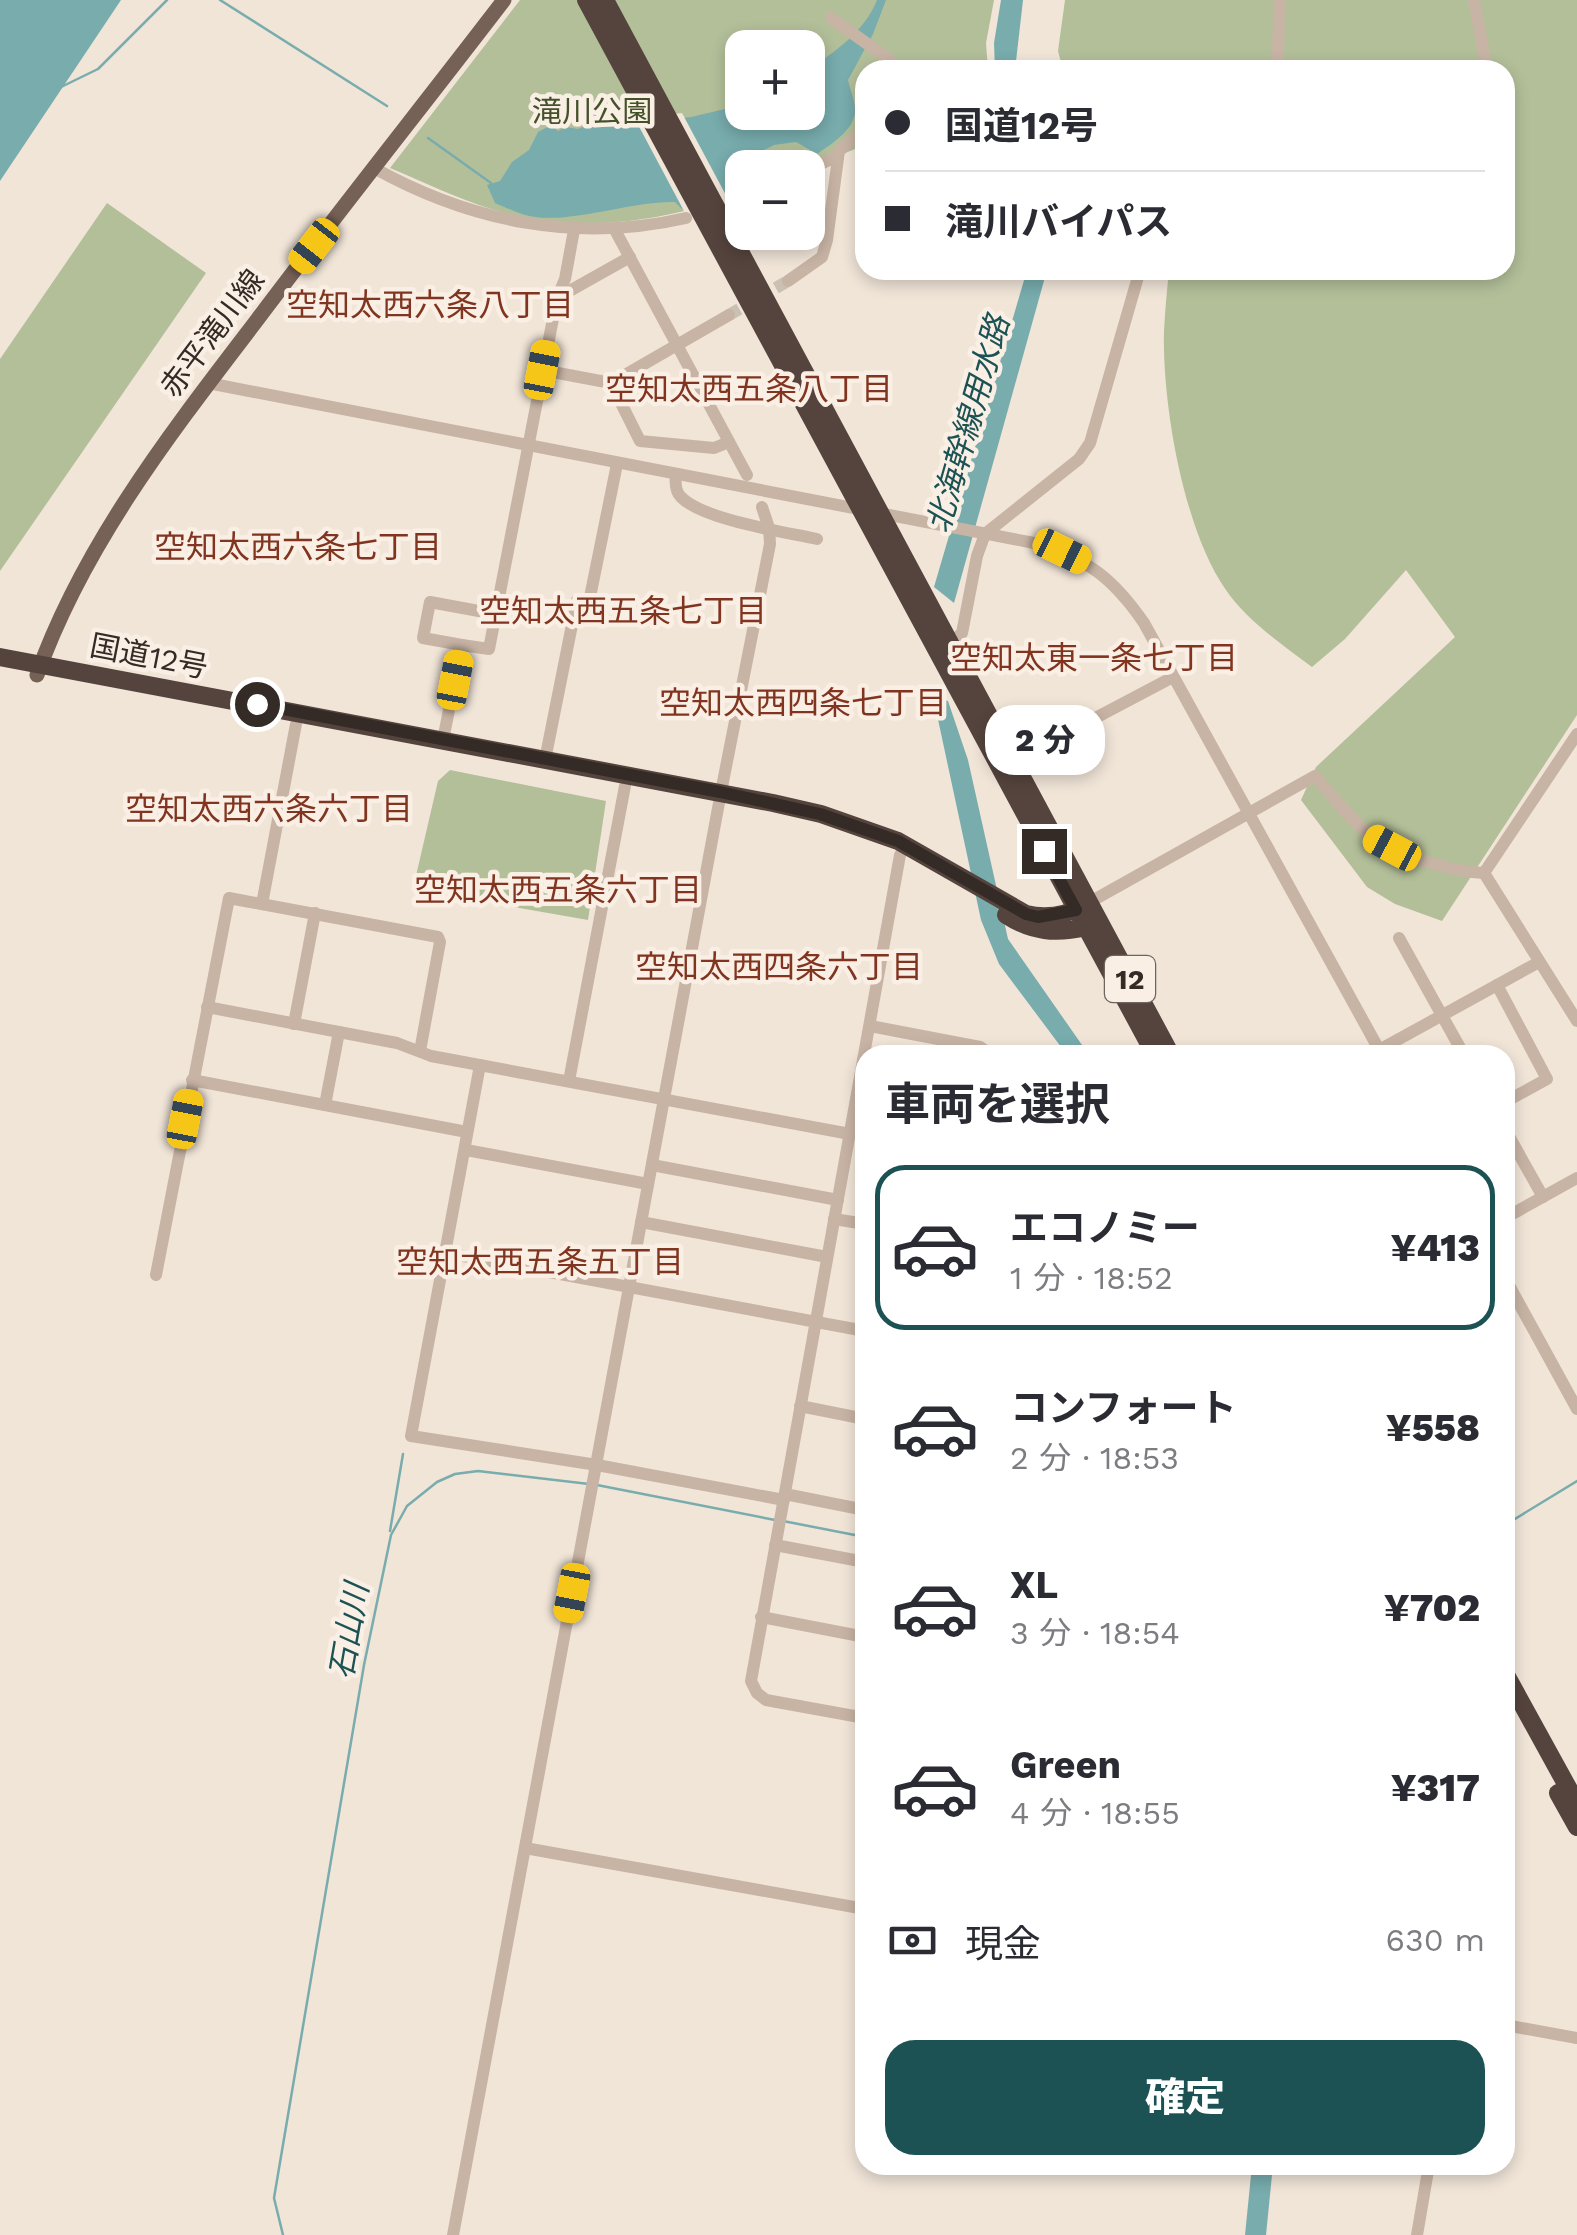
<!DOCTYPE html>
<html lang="ja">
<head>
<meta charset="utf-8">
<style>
  :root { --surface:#fff; --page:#f7f7f7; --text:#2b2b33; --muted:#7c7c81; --line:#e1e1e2; --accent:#1c5254 }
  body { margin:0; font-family:"Work Sans","Noto Sans JP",sans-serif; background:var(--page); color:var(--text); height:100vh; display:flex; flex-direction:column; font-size:38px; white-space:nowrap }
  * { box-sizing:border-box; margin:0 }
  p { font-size:32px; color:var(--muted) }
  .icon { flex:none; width:55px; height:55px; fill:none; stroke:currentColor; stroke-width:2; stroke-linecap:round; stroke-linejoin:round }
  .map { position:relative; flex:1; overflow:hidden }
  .sheet { position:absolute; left:855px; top:1045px; width:660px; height:1130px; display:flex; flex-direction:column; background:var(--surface); border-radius:30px; box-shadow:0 5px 15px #0003 }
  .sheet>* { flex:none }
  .guide { position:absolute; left:855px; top:60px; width:660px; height:220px; border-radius:30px; box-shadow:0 5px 15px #0003; display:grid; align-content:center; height:220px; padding:0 30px; background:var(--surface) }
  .tools { position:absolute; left:725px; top:30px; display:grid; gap:20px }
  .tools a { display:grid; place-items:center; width:100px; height:100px; border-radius:20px; background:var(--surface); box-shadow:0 5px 15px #0003; font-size:50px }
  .end { position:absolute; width:45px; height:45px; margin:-22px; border:12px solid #342a26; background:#fff; box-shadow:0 0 0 5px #fff }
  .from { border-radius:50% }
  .bubble { position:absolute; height:70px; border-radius:30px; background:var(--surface); box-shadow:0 5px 15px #0003; font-size:32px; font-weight:800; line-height:70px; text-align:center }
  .car { position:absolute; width:30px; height:60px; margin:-30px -15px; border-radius:12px; box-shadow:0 0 8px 2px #0007; background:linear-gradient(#f5c518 24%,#345 0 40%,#f5c518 0 76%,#345 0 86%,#f5c518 0) }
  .guide b { display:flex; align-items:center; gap:35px; height:95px; font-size:38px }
  .guide b+b { border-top:2px solid var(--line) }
  .guide i { width:25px; height:25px; background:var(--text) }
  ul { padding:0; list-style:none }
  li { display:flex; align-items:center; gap:30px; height:165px; margin:0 20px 15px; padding:0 10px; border:5px solid transparent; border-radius:30px }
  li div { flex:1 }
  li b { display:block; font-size:38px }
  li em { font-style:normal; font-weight:800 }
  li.active { border-color:var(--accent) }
  li>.icon { width:90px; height:90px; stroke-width:1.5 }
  h2 { padding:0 30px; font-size:45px; line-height:120px }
  .pay { display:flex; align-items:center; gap:25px; height:110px; padding:0 30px; font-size:38px }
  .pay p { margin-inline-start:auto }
  .cta { display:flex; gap:20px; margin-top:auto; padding:20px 30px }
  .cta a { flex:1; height:115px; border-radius:30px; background:var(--accent); color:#fff; font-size:40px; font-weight:800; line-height:115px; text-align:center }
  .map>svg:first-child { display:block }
  .green { fill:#b3bf99; fill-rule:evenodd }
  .water { fill:#78acad }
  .pier { fill:#f1e5d8 }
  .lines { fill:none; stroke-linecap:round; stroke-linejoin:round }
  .stream { stroke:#78acad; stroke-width:2.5 }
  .minor-tunnel { stroke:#cbc0b4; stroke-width:12; stroke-dasharray:12 6; stroke-linecap:butt }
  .minor { stroke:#c8b4a5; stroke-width:12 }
  .major { stroke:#766157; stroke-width:15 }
  .highway { stroke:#55443d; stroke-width:18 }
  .route { stroke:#342a26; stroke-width:12 }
  .labels { text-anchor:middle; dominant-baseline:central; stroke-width:9; stroke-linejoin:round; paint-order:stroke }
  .shield { fill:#f9efe4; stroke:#6f655f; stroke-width:2.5 }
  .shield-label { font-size:28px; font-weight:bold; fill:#342a26 }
  .park-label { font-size:30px; fill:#44522a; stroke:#f9efe4 }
  .street-label { font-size:30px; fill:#342a26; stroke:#f9efe4 }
  .neighbourhood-label { font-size:32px; fill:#813520; stroke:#f9efe4 }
  .water-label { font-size:32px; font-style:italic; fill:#1c5254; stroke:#f9efe4 }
</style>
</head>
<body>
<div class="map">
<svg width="1577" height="2235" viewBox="0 0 1577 2235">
  <rect width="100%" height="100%" fill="#f1e5d8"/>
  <g class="green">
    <path d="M520 0H994L986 43 988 70H865V145L808 168H742V193C663 223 573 235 491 209 457 198 423 182 390 168ZM742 48H808V112H742Z"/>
    <path d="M1065 0H1577V715L1442 921 1395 904 1367 887 1301 800 1316 767 1455 637 1406 570 1345 639 1312 667C1283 645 1247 621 1226 590 1184 531 1162 404 1164 331 1165 311 1167 290 1169 270H1505V70H1063L1058 51Z"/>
    <path d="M107 203 206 273 0 571V359Z"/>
    <path d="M450 770 606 801 588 920 469 899 470 892 415 880 438 781Z"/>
  </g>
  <g class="water">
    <path d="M0 0H121L0 181Z"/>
    <path d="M877 0H886L873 34 848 80C850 89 856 104 855 112 854 130 830 145 817 154L796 142 774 145 740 162 729 188 733 192 682 209 675 202C627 201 568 226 525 215 515 212 505 207 495 203L487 185 500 181 512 162 529 150 538 132 551 125 558 131 566 127 578 129 593 122 636 124 691 117 742 105V112H808V70C835 52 865 31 877 0Z"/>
    <path d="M1001 0H1023L1015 70H995L994 43Z"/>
    <path d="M1027 270H1047L954 603 934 587Z"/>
    <path d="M933 696 948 701 968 760 1008 939 1089 1055H1067L999 964 981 920Z"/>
    <path d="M1252 2165H1273L1266 2235H1245Z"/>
  </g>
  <path class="pier" d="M682 113 728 199 685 213 635 119Z"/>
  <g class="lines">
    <g class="stream">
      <path d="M220 0 387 106"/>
      <path d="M61 87 98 69 167 0"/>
      <path d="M428 138 491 183"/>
      <path d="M597 1485 775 1520"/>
      <path d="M783 1521 865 1537"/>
      <path d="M1505 1525 1577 1481"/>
      <path d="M390 1531 403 1454"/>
      <path d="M283 2235 274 2198 364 1665 391 1535 407 1506 437 1482 455 1474 478 1471 589 1484"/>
    </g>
    <path class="minor-tunnel" d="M729 315 788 281"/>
    <g class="minor">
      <path d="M1474 0 1487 70"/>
      <path d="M831 18 890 60 895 70"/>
      <path d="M1277 70 1280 0"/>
      <path d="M374 168C471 222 577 243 686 218"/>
      <path d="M808 170 837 156"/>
      <path d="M731 204 742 199"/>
      <path d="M615 230 747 475"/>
      <path d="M788 281 822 257 827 240 839 151 865 128"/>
      <path d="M557 298 565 279 574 230"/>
      <path d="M542 370 611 383 729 315"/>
      <path d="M208 383 1034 543C1087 558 1113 578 1144 623L1382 1055"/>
      <path d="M611 383 640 441 714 448 729 442"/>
      <path d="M676 475C675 483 675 491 681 497 703 520 785 532 817 539"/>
      <path d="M950 644 962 633 977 556 985 534 1079 459 1090 443 1140 270"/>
      <path d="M462 645 423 638 430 602 495 614"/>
      <path d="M443 740 462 645 489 649 557 298 630 257"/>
      <path d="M545 760 577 600 589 602 617 464"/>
      <path d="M1010 763 1173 677"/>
      <path d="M1484 873 1577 1021"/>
      <path d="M1484 873 1577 734"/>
      <path d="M1090 902 1315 776C1333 796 1349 819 1370 835 1394 855 1453 872 1484 873"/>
      <path d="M262 904 296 724"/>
      <path d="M1399 938 1464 1055"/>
      <path d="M1497 985 1547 1079 1505 1102"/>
      <path d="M207 1007 397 1043 431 1056 850 1134"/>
      <path d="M294 1024 315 913"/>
      <path d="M870 1026 980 1047 992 1055"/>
      <path d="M1379 1050 1539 962"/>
      <path d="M480 1065 411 1436 597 1465 784 1500"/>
      <path d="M192 1080 467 1132"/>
      <path d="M569 1081 625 786"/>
      <path d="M325 1105 339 1032"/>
      <path d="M1505 1129 1543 1197"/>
      <path d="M466 1150 648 1184"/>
      <path d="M652 1165 838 1200"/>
      <path d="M1505 1218 1577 1178"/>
      <path d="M834 1219 865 1224"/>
      <path d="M641 1222 827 1257"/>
      <path d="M447 1253 865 1331"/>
      <path d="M156 1275 229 898 438 937 440 942 420 1051"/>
      <path d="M1505 1278 1577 1409"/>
      <path d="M800 1406 865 1419"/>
      <path d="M785 1494 865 1510"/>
      <path d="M775 1545 865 1562"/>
      <path d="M761 1617 865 1637"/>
      <path d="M865 1718 766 1700 757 1693 751 1681 900 855"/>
      <path d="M525 1848 865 1909"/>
      <path d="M1505 2025 1577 2038"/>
      <path d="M453 2235 721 792 770 544 769 528 762 507"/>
      <path d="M1417 2235 1429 2165"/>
    </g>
    <path class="major" d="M37 675C84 543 173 430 257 320 338 212 422 107 504 0"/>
    <g class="highway">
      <path d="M586 0 1155 1055"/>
      <path d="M605 0 1171 1055"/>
      <path d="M0 657 773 803 821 814 898 841 1026 914C1046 919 1067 915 1085 905"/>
      <path d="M1006 915C1032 932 1056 934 1086 927"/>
      <path d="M1505 1673 1577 1804"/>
      <path d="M1558 1793 1577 1827"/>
    </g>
  </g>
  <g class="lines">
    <path class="route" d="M257 704 720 792 820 814 898 841 1026 914 1038 917 1076 910 1044 851"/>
  </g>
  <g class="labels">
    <rect class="shield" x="1105" y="956" width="50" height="46" rx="8"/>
    <g class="shield-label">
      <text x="1130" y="979">12</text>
    </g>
    <g class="park-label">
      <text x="592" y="111">滝川公園</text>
    </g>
    <g class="street-label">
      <text transform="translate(212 333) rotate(-53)">赤平滝川線</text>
      <text transform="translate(149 656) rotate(11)">国道12号</text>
    </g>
    <g class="neighbourhood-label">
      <text x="430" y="305">空知太西六条八丁目</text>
      <text x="749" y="389">空知太西五条八丁目</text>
      <text x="298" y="547">空知太西六条七丁目</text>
      <text x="623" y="611">空知太西五条七丁目</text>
      <text x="1094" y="658">空知太東一条七丁目</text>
      <text x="803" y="703">空知太西四条七丁目</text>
      <text x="269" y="809">空知太西六条六丁目</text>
      <text x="558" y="890">空知太西五条六丁目</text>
      <text x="779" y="967">空知太西四条六丁目</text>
      <text x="540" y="1262">空知太西五条五丁目</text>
    </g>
    <g class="water-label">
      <text transform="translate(968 424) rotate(-74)">北海幹線用水路</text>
      <text transform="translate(349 1631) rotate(-80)">石山川</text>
    </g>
  </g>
</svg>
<div class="tools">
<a>+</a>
<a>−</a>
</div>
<i class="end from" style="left:257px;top:704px"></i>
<i class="end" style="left:1044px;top:851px"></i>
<div class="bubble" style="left:985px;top:705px;width:120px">2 分</div>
<i class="car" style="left:314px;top:246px;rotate:218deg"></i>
<i class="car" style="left:542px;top:370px;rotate:11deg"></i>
<i class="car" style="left:1062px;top:551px;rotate:116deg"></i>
<i class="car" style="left:455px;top:680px;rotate:11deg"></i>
<i class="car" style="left:1392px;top:848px;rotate:298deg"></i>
<i class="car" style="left:185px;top:1119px;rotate:11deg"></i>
<i class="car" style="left:572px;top:1593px;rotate:191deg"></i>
<div class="guide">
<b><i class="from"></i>国道12号</b>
<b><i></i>滝川バイパス</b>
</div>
<section class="sheet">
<h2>車両を選択</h2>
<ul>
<li class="active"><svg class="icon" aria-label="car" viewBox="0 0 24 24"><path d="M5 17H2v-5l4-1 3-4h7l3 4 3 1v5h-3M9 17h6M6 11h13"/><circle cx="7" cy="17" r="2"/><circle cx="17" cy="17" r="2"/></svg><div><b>エコノミー</b><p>1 分 · 18:52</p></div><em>¥413</em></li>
<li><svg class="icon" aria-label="car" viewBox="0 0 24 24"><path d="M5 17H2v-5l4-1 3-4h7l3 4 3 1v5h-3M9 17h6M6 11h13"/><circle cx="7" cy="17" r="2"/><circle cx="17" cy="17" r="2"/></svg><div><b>コンフォート</b><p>2 分 · 18:53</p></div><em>¥558</em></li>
<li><svg class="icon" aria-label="car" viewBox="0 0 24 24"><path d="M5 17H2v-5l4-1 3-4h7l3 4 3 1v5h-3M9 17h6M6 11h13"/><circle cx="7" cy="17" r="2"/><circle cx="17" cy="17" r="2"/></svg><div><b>XL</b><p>3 分 · 18:54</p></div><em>¥702</em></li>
<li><svg class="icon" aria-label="car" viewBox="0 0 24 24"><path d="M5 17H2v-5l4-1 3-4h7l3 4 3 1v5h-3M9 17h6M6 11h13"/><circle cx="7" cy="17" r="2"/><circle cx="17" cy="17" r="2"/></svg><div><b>Green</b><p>4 分 · 18:55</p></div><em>¥317</em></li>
</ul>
<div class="pay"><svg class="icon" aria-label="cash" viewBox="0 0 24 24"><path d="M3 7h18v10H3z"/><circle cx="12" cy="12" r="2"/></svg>現金<p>630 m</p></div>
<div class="cta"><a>確定</a></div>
</section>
</div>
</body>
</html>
